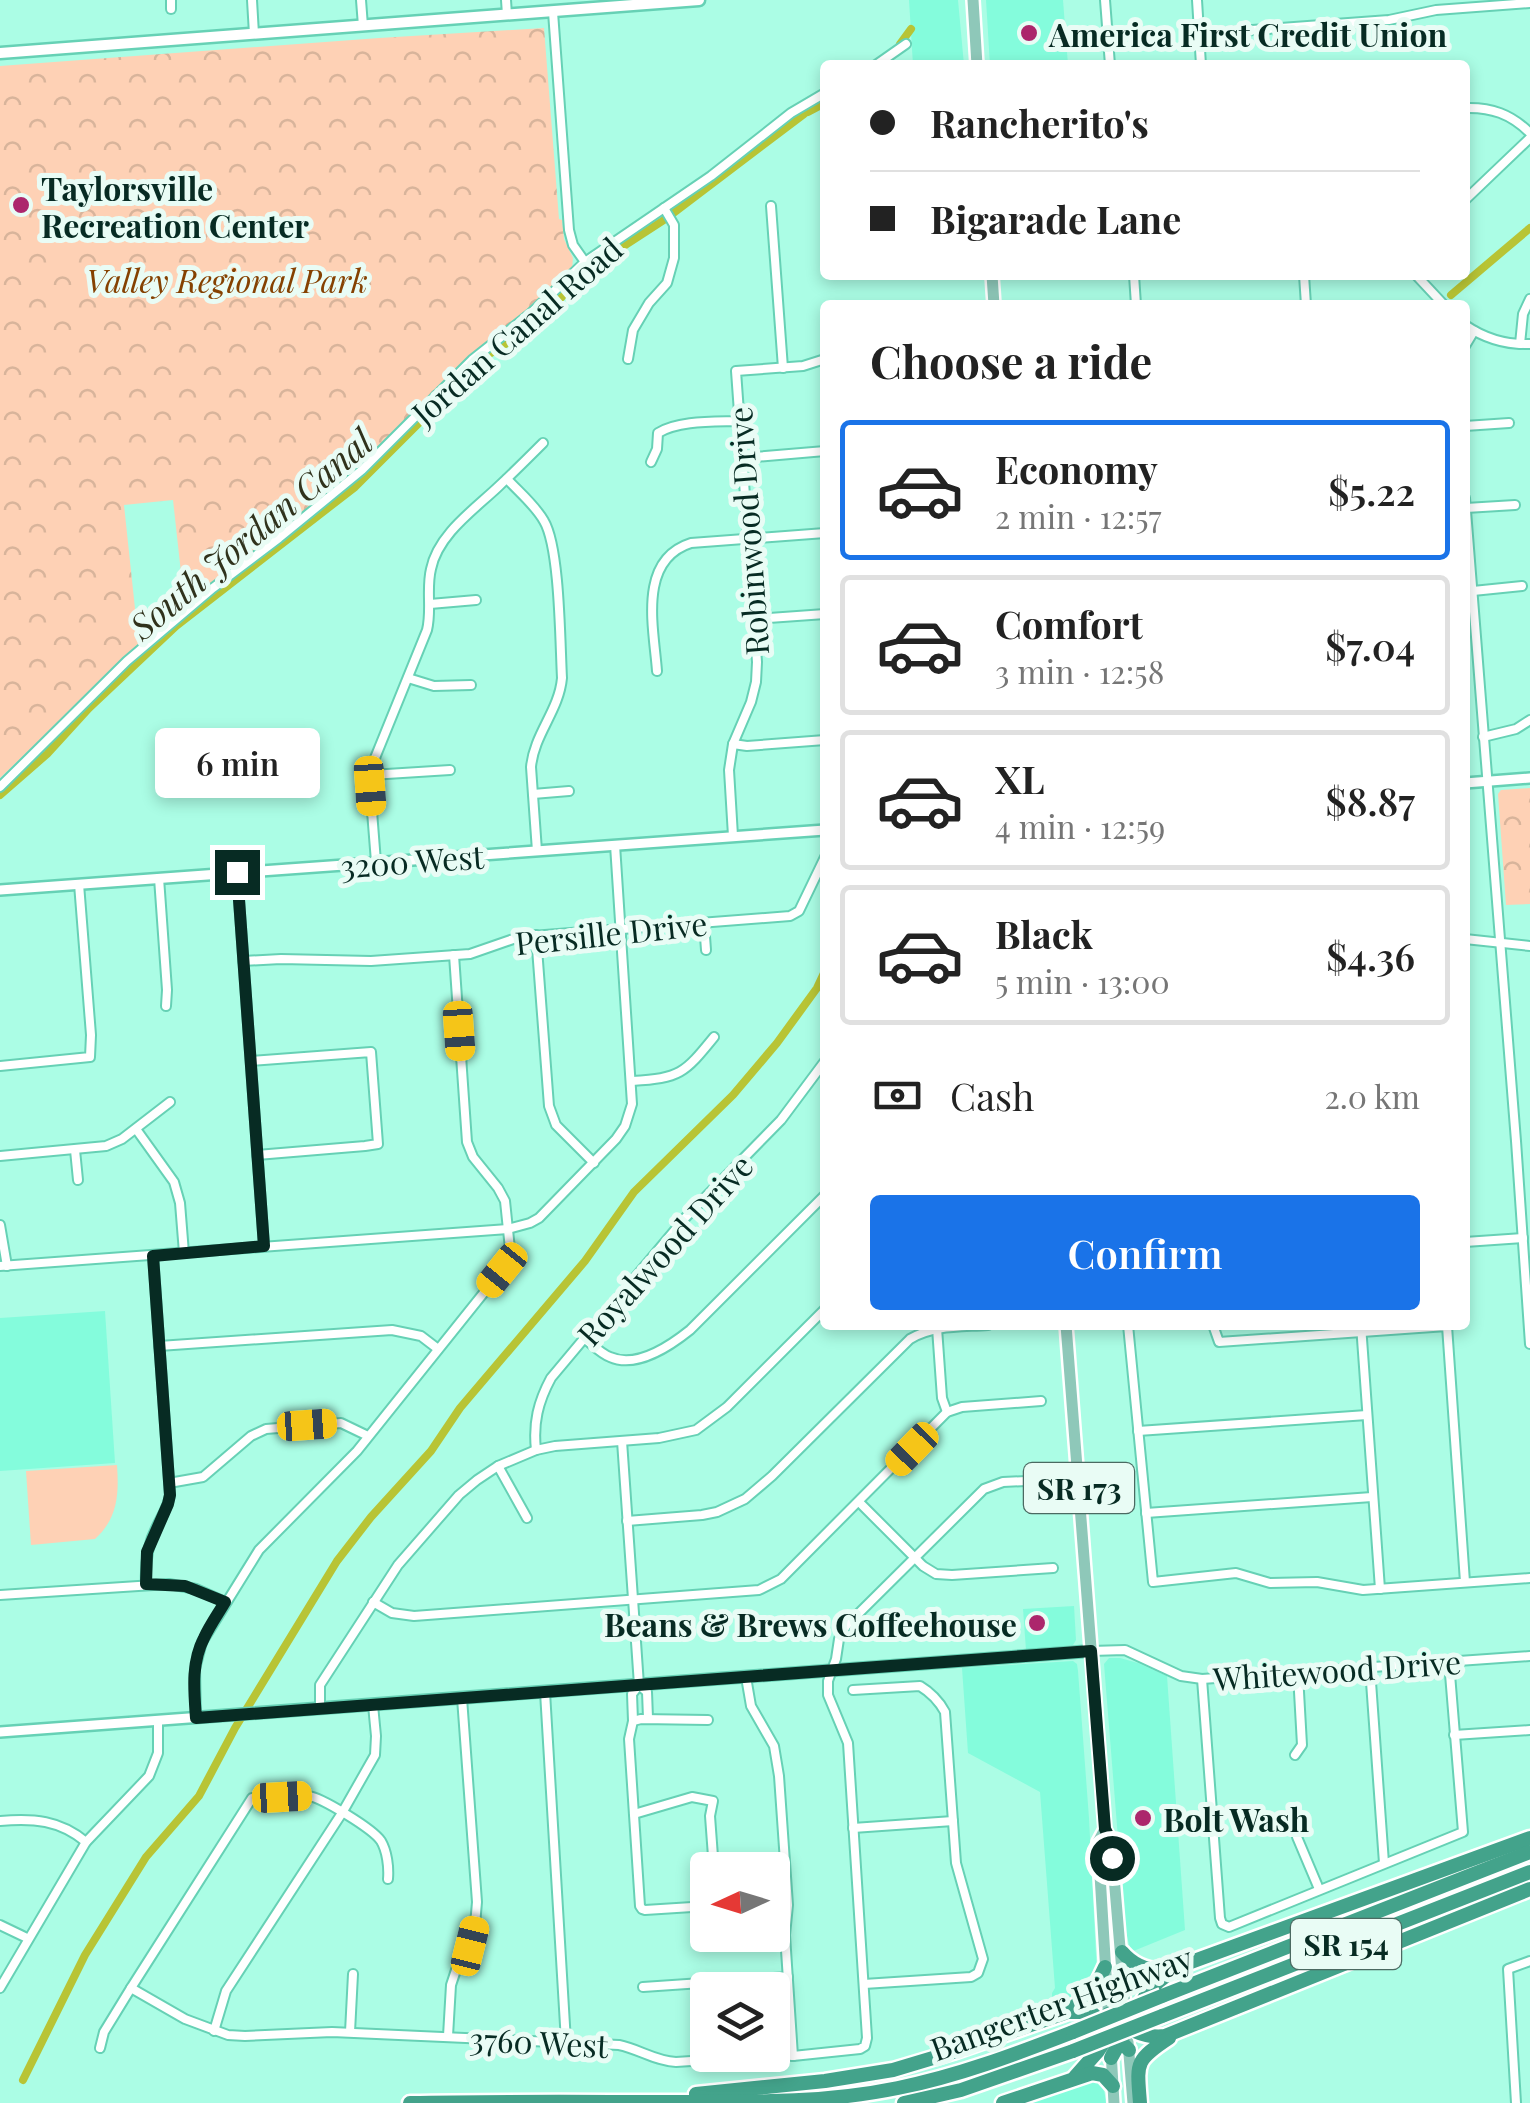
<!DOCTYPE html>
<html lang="en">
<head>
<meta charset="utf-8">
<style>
  :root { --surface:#fff; --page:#f6f6f6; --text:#222; --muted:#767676; --line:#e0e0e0; --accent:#1a73e8 }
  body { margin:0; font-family:"Playfair Display",serif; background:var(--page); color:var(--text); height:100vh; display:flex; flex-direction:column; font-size:38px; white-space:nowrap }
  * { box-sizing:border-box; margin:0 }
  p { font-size:32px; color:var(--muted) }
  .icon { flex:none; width:55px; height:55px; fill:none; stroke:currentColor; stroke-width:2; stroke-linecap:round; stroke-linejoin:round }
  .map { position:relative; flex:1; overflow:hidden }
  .details { position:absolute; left:820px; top:300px; width:650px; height:1030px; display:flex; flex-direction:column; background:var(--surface); border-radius:10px; box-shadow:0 5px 15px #0003 }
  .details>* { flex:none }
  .banner { position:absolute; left:820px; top:60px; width:650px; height:220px; border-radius:10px; box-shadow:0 5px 15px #0003; display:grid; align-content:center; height:220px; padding:0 50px; background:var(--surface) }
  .needle { width:65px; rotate:266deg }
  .buttons { position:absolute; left:690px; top:1852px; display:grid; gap:20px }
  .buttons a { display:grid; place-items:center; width:100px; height:100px; border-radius:10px; background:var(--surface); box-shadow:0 5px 15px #0003; font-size:50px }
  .end { position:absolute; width:45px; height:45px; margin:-22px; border:12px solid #072b23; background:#fff; box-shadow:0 0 0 5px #fff }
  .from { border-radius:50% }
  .bubble { position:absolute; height:70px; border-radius:10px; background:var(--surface); box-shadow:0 5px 15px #0003; font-size:32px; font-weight:600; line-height:70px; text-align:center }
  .car { position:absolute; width:30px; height:60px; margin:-30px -15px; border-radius:12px; box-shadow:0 0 8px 2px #0007; background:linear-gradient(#f5c518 24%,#345 0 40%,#f5c518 0 76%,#345 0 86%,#f5c518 0) }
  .banner b { display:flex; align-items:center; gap:35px; height:95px; font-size:38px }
  .banner b+b { border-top:2px solid var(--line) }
  .banner i { width:25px; height:25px; background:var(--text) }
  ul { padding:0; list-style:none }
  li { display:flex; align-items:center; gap:30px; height:140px; margin:0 20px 15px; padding:0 30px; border:5px solid var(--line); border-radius:10px }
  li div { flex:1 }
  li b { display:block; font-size:38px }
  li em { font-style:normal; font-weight:600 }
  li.on { border-color:var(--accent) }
  li>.icon { width:90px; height:90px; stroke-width:1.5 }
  h2 { padding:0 50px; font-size:45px; line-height:120px }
  .pay { display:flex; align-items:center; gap:25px; height:110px; padding:0 50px; font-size:38px }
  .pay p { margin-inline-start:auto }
  .cta { display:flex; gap:20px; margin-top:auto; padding:20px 50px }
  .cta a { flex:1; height:115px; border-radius:10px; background:var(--accent); color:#fff; font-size:40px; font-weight:600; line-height:115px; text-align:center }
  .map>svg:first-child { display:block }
  .built { fill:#84fcdc }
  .grass { fill:#fed1b5 }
  .park { fill:url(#park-crowns) }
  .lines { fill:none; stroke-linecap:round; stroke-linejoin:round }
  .canal { stroke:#b8c435; stroke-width:8 }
  .minor-casing { stroke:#66d1b5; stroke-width:12 }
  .tertiary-casing { stroke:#66d1b5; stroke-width:14 }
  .secondary-casing { stroke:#66d1b5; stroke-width:15 }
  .primary-casing { stroke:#fff; stroke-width:16 }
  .motorway-casing { stroke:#fff; stroke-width:19 }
  .minor { stroke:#fff; stroke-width:8 }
  .tertiary { stroke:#fff; stroke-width:9 }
  .secondary { stroke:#fff; stroke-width:10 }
  .primary { stroke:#8ec8b9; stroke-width:11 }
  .motorway { stroke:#43a38b; stroke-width:14 }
  .motorway-bridge-casing { stroke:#fff; stroke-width:19; stroke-linecap:butt }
  .motorway-bridge { stroke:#43a38b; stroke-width:14 }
  .route { stroke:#072b23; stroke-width:12 }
  .poi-dot { fill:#ac266c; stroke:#e9fcf5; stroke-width:4 }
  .labels { text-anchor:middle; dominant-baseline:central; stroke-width:10; stroke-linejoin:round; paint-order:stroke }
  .shield { fill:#e9fcf5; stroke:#4b6a62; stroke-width:2.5 }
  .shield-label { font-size:30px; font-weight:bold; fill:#072b23 }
  .poi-label { font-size:32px; font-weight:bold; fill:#072b23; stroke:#e9fcf5; text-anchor:start }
  .park-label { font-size:32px; font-style:italic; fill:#854101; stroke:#e9fcf5 }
  .street-label { font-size:32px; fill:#072b23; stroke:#e9fcf5 }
  .water-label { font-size:35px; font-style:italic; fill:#30321c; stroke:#e9fcf5 }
</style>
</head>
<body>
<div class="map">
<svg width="1530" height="2103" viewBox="0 0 1530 2103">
  <defs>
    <pattern id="park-crowns" width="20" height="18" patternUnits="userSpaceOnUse" patternTransform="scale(2.5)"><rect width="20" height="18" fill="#fed1b5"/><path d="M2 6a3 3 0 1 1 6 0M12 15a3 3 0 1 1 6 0" fill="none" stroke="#d8b49b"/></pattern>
  </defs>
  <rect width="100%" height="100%" fill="#abfde5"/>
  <g class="built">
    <path d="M909 0H958L964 65H913Z"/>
    <path d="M986 0H1063L1068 65H990Z"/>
    <path d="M105 1311 115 1463 0 1471V1318Z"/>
    <path d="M1074 1606 1076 1640 1073 1645 1026 1650 1023 1609Z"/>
    <path d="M1109 1658H1120L1138 1663 1167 1676 1185 1930 1131 1952 1126 1932 1123 1900 1104 1664Z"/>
    <path d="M1073 1661 1077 1664 1078 1671 1089 1818 1097 1975 1090 1988 1052 2005V1993L1055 1988 1040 1792 968 1753 962 1668Z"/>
    <path d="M1097 2079 1103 2088 1107 2103H1029L1083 2081Z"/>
  </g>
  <path class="grass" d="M117 1465C119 1494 118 1518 95 1539L31 1545 26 1471Z"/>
  <g class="park">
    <path d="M544 28 559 219 562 220 564 239 573 258 572 269 529 309 470 356 359 466 281 531 220 576 185 609 173 500 124 505 139 646 0 778V66L379 38Z"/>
    <path d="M1530 788V904L1506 905 1498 794 1501 790Z"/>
  </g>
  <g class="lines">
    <g class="canal">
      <path d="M900 44 911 29"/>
      <path d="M808 112 825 103"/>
      <path d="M672 214 804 114"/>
      <path d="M1451 295 1530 228"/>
      <path d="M547 311 596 264 667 218"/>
      <path d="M0 795 47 754 89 708 176 626 355 487 486 356 528 330 540 319"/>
      <path d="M23 2080 85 1955 146 1857 199 1796 235 1728 337 1561 371 1517 431 1451 460 1408 585 1261 634 1192 733 1095 777 1043 817 988 825 971"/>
    </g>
    <defs>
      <g id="minor">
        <path d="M171 0V9"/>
        <path d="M252 0 254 34"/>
        <path d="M361 0 363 26"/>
        <path d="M506 0 507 15"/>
        <path d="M1105 0 1110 65"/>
        <path d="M1197 0 1201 65"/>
        <path d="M553 12 569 230 573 245 585 262"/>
        <path d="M1199 34 1389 20 1436 10 1530 3"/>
        <path d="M876 65 906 44"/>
        <path d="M1465 108C1491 107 1511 114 1530 133"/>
        <path d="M1465 200 1530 138"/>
        <path d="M771 206 783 368"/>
        <path d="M1134 275 1136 305"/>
        <path d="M1304 275 1306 305"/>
        <path d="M1416 275 1444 305"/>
        <path d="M1465 325C1484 338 1507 345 1530 344"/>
        <path d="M1520 344 1523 314 1530 299"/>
        <path d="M1465 346 1474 331"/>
        <path d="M628 359 633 330 649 303 667 283 674 258V225L664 208"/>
        <path d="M1465 426 1509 423"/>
        <path d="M743 458 825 451"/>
        <path d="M651 462 657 449 658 433C679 420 715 422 740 421"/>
        <path d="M507 479C519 492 535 505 544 521 560 548 560 642 562 678 559 711 534 734 531 767L537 851"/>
        <path d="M1465 498 1516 1141 1530 1344"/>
        <path d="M1466 508 1515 505"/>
        <path d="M1473 591 1522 586"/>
        <path d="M430 604 476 600"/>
        <path d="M754 619 825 614"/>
        <path d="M657 671C654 629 637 560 691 543L825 533"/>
        <path d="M408 678 434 686 471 685"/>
        <path d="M1483 737 1516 729 1530 720"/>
        <path d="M733 744 747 746 825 740"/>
        <path d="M371 775 450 770"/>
        <path d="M0 787 127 661 213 588 279 538 362 470 472 360 530 314 585 262 711 176 791 113 825 93"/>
        <path d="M533 794 569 791"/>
        <path d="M733 836 729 770 733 744 751 702 756 682 757 662 736 371 803 366 825 359"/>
        <path d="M376 862 370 786 375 758 427 630C432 610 426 589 431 569 438 534 475 509 499 486 514 472 529 457 543 443"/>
        <path d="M237 872 264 1246"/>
        <path d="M159 878 167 990 166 1006"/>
        <path d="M704 923 706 950"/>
        <path d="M536 935 549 1106 556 1125 594 1163"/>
        <path d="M1465 939 1530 946"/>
        <path d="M243 961 281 959 371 961 470 954 519 937 790 916 799 911 825 857"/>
        <path d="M251 1061 371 1052 378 1144 365 1146 257 1155"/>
        <path d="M0 1066 90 1057 91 1035 79 884"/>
        <path d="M632 1081C680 1078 684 1074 714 1037"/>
        <path d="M136 1129 174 1182 180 1203 184 1253"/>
        <path d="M75 1150 78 1180"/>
        <path d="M0 1156 106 1146 122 1139 170 1102"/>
        <path d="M0 1225 7 1266"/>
        <path d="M1465 1242 1523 1238"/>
        <path d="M0 1266 508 1229 530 1223 539 1218 616 1139 625 1126 632 1104 615 845"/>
        <path d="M1128 1325 1153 1582 1236 1573 1270 1583 1317 1582 1363 1590 1530 1578"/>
        <path d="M1213 1325 1219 1342 1447 1326 1465 1582"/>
        <path d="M1361 1325 1380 1589"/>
        <path d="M937 1328 942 1398 947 1412"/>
        <path d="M584 1338C592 1344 600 1353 610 1357 637 1369 670 1346 690 1330L825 1195"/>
        <path d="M159 1346 392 1330 421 1336 438 1349"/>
        <path d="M1138 1431 1367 1415"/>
        <path d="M622 1441 639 1685 647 1692 648 1718"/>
        <path d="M536 1450C533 1423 538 1402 551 1378L685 1218 781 1120 825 1061"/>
        <path d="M498 1466 527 1518"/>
        <path d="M169 1483 203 1477 251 1436 266 1429 341 1423 368 1436"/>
        <path d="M859 1502 923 1566 936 1574 952 1575 1053 1568"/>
        <path d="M1146 1513 1372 1497"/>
        <path d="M627 1521 702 1515 717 1512 745 1499 772 1476 910 1339C933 1325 961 1327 988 1325"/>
        <path d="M146 1584C145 1564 147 1545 157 1526 162 1516 168 1507 170 1495L153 1255"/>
        <path d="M0 1595 169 1584 196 1589 225 1602"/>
        <path d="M373 1602 392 1613 414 1616 759 1590 781 1579 947 1412 962 1407 1041 1401"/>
        <path d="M1091 1651 1125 1650 1181 1676 1202 1679 1530 1656"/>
        <path d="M1370 1668 1384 1863"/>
        <path d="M746 1677 751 1706 774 1746 779 1776 788 1905 785 1935 793 2056"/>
        <path d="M1202 1679 1220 1918 1222 1924 1229 1927 1463 1832 1449 1662"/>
        <path d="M853 1690 920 1686C930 1692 939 1701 945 1712L956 1863 983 1959 978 1973 971 1977 864 1984"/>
        <path d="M545 1692 566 2042"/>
        <path d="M320 1708V1685L398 1565 459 1495 477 1480 498 1466 536 1450 555 1446 659 1438 696 1430 727 1407 825 1309"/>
        <path d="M196 1718 195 1669 202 1642 259 1550 357 1451 502 1270 509 1258 510 1249 505 1201 498 1188 473 1157 467 1142 454 955"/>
        <path d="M633 1721 632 1694 639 1685"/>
        <path d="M1454 1735 1530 1730"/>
        <path d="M1295 1755 1302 1745 1298 1674"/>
        <path d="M634 1814 692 1797 713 1801 710 1816 714 1870"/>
        <path d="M0 1821C33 1818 60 1820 86 1842"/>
        <path d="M853 1828 953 1821"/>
        <path d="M1297 1837 1319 1889"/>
        <path d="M708 1906 645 1910 642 1909 640 1906 629 1739 633 1721 641 1719 708 1720"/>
        <path d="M0 1925 27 1938"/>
        <path d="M643 1987 788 1977"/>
        <path d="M0 1988 86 1842 149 1776 158 1753V1721"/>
        <path d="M131 1988 185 2019 228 2035 245 2036 332 2032 619 2045C639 2049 655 2061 676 2062L782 2055 793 2056 860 2049 865 2046 867 2038 848 1743 828 1695V1681L836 1659 839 1639 846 1626 984 1489 1003 1482 1047 1480"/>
        <path d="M214 2031 226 1991 342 1813 375 1755 376 1736 373 1705"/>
        <path d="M350 2032 353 1974"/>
        <path d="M448 2036 451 1985 457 1967 469 1946 475 1925 477 1902 462 1698"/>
        <path d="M100 2048 104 2032 131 1988 252 1798C270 1797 290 1794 308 1796 321 1797 373 1829 381 1841 387 1851 389 1867 388 1879"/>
        <path d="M1516 2103 1508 1969 1530 1961"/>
      </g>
      <g id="tertiary">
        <path d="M1465 783 1530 778"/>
        <path d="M0 890 825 830"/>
        <path d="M0 1732 1091 1651"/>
      </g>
      <path id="secondary" d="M0 53 699 0"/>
      <g id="primary">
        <path d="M973 0 977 65"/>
        <path d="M992 275 994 305"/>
        <path d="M1066 1325 1105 1829 1111 1841 1126 2019"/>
        <path d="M1105 1829 1098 1842 1109 2023"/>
        <path d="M1128 2042 1133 2103"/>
        <path d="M1111 2051 1114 2103"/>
      </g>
      <g id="motorway">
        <path d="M1122 1952C1135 1967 1151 1973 1172 1969L1530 1838"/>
        <path d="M1162 1996 1530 1852"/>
        <path d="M1068 2011 1093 1992 1105 1967"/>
        <path d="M1108 2014C1126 2027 1142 2039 1165 2036L1530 1889"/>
        <path d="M1162 2016 1530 1872"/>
        <path d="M1111 2058 1145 1997 1158 1982 1174 1970"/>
        <path d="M1075 2077 1098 2051 1108 2035"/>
        <path d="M696 2094 825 2081 893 2070 953 2052 1068 2012H1091L1129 2050"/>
        <path d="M410 2103C499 2101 588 2102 677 2102 752 2102 825 2103 898 2088 958 2076 1016 2054 1073 2032"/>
        <path d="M904 2103 961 2090 1073 2051"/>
        <path d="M1003 2103 1092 2073 1103 2075 1113 2086"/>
        <path d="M1140 2103C1137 2063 1134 2061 1169 2038"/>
      </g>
    </defs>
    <use href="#minor" class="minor-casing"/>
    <use href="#tertiary" class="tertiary-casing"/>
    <use href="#secondary" class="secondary-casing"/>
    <use href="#primary" class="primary-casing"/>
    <use href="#motorway" class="motorway-casing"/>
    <use href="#minor" class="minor"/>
    <use href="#tertiary" class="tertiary"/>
    <use href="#secondary" class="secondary"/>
    <use href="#primary" class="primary"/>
    <use href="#motorway" class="motorway"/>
    <defs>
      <g id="motorway-bridge">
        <path d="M1073 2032 1162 1996"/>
        <path d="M1073 2051 1162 2016"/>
      </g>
    </defs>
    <use href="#motorway-bridge" class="motorway-bridge-casing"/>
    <use href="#motorway-bridge" class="motorway-bridge"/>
  </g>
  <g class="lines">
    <path class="route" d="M237 872 264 1246 153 1256 170 1495 168 1504 147 1552 146 1584 185 1586 225 1602C218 1614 210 1625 204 1638 191 1663 194 1690 196 1718L1091 1651 1105 1829 1111 1841 1112 1858"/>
  </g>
  <g class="poi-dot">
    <circle cx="1029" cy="33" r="10"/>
    <circle cx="21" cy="205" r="10"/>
    <circle cx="1037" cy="1623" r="10"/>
    <circle cx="1143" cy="1818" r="10"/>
  </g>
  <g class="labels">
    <g class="shield">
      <rect x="1024" y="1463" width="110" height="50" rx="8"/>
      <rect x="1291" y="1919" width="110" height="50" rx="8"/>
    </g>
    <g class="shield-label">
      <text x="1079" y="1488">SR 173</text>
      <text x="1346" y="1944">SR 154</text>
    </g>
    <g class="poi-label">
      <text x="1049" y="33">America First Credit Union</text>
      <text x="41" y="187">Taylorsville<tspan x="41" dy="37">Recreation Center</tspan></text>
      <text x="1017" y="1623" text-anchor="end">Beans &amp; Brews Coffeehouse</text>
      <text x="1163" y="1818">Bolt Wash</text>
    </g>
    <g class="park-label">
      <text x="227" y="279">Valley Regional Park</text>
    </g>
    <g class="street-label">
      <text transform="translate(516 330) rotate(-41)">Jordan Canal Road</text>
      <text transform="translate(747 531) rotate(-94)">Robinwood Drive</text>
      <text transform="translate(412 860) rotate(-4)">3200 West</text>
      <text transform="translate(611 932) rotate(-6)">Persille Drive</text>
      <text transform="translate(664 1249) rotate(-48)">Royalwood Drive</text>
      <text transform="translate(1337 1669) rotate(-4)">Whitewood Drive</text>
      <text transform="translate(1061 2002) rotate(-20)">Bangerter Highway</text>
      <text transform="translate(539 2041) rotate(3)">3760 West</text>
    </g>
    <g class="water-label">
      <text transform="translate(250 533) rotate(-40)">South Jordan Canal</text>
    </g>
  </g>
</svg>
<div class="buttons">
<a><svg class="needle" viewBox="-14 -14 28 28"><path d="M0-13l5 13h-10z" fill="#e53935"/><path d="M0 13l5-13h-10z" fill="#767676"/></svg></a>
<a><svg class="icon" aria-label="layers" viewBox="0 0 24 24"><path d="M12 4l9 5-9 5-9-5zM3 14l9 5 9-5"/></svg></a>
</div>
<i class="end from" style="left:1112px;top:1858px"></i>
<i class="end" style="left:237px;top:872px"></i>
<div class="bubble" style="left:155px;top:728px;width:165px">6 min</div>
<i class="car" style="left:370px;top:786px;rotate:176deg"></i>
<i class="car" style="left:459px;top:1031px;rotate:176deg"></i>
<i class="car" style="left:502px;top:1270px;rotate:219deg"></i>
<i class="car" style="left:307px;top:1425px;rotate:86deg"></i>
<i class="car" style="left:912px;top:1449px;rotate:224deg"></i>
<i class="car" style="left:282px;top:1797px;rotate:87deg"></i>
<i class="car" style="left:470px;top:1946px;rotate:14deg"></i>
<div class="banner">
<b><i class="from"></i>Rancherito's</b>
<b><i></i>Bigarade Lane</b>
</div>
<section class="details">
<h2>Choose a ride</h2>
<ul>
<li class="on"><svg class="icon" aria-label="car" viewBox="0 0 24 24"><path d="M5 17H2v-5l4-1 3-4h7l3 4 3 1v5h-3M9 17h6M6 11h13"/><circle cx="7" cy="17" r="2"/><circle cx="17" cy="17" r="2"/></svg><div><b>Economy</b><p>2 min · 12:57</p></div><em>$5.22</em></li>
<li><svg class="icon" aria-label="car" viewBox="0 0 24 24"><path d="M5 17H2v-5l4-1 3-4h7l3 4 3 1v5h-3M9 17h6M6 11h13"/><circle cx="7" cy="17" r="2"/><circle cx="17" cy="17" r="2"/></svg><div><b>Comfort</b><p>3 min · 12:58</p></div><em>$7.04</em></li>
<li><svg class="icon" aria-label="car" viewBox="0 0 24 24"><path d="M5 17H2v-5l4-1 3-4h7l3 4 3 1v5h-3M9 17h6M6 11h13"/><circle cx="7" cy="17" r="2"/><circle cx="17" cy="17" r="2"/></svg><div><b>XL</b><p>4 min · 12:59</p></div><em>$8.87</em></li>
<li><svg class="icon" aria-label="car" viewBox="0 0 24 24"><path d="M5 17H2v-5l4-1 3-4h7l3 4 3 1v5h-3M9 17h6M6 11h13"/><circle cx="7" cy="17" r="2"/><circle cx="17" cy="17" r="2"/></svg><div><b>Black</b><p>5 min · 13:00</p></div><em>$4.36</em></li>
</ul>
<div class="pay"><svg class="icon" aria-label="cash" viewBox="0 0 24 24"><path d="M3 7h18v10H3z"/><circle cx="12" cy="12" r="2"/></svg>Cash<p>2.0 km</p></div>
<div class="cta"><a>Confirm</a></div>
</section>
</div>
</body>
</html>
